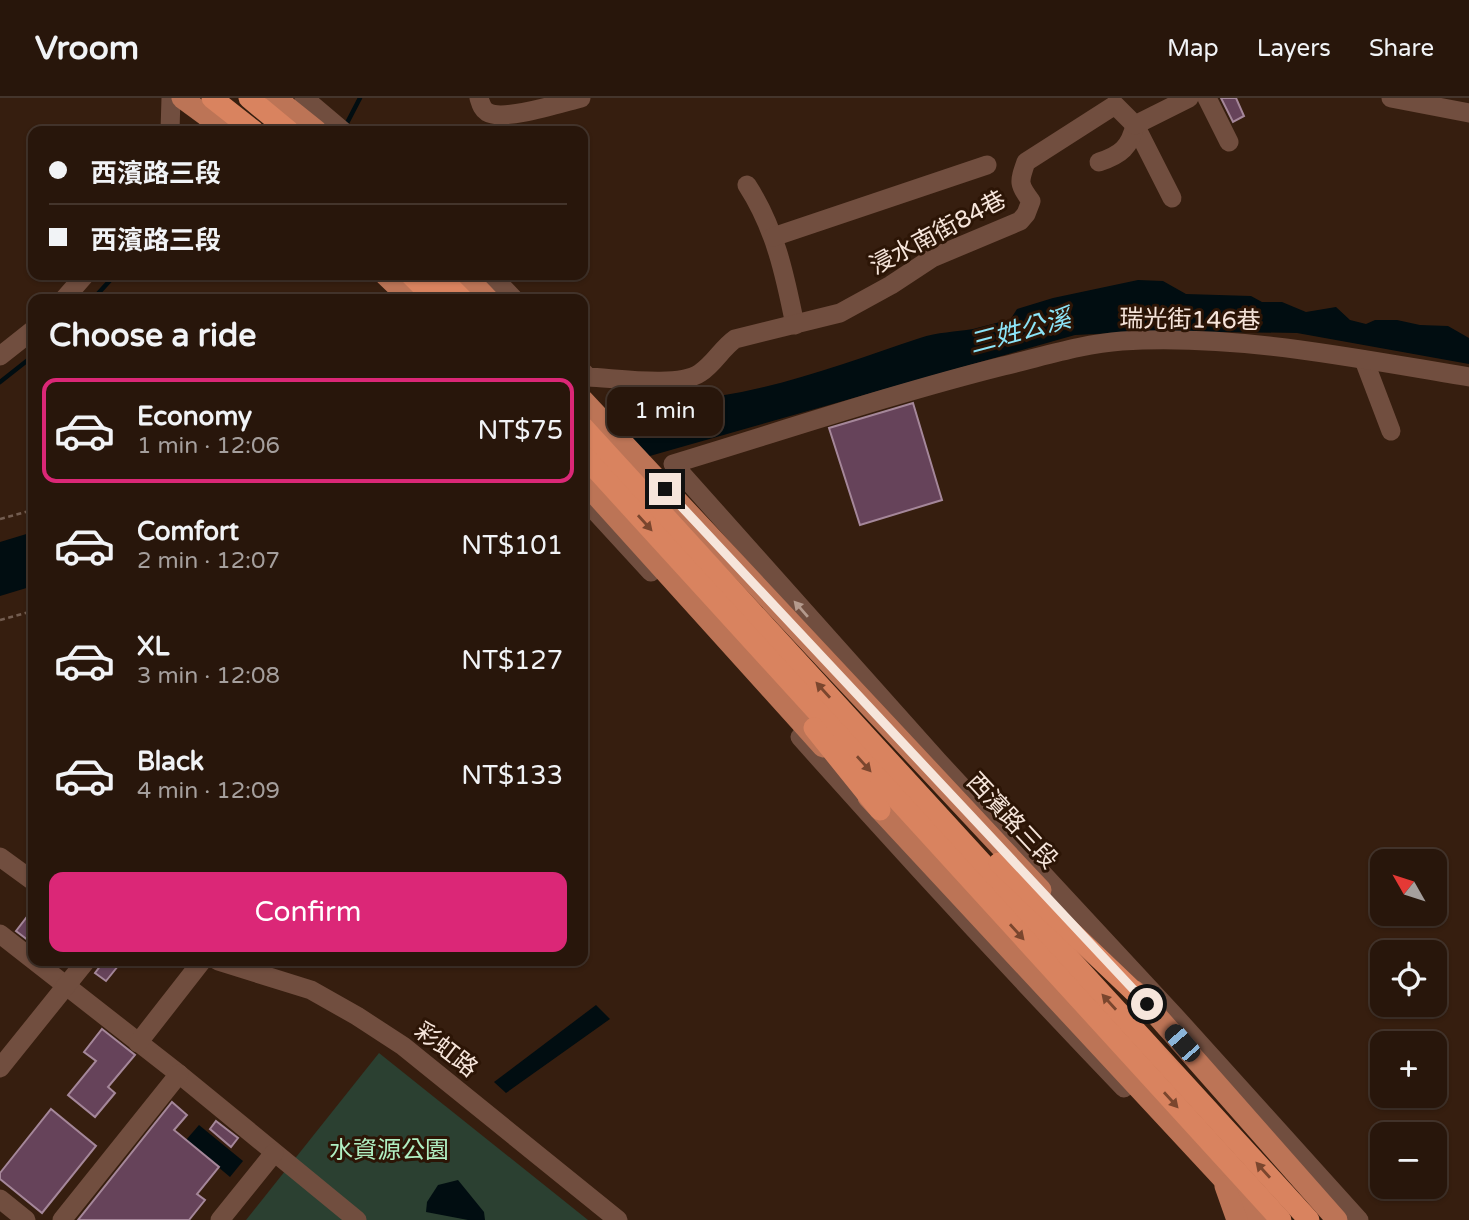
<!DOCTYPE html>
<html lang="en">
<head>
<meta charset="utf-8">
<style>
  :root { --surface:#28160b; --page:#342319; --text:#f1f3f6; --muted:#a59f9d; --line:#44352c; --accent:#db2777 }
  body { margin:0; font-family:"Varela Round","Noto Sans TC",sans-serif; background:var(--page); color:var(--text); height:100vh; display:flex; flex-direction:column; font-size:26px; white-space:nowrap }
  * { box-sizing:border-box; margin:0 }
  p { font-size:23px; color:var(--muted) }
  .icon { flex:none; width:38px; height:38px; fill:none; stroke:currentColor; stroke-width:2; stroke-linecap:round; stroke-linejoin:round }
  .map { position:relative; flex:1; overflow:hidden }
  .side { position:absolute; left:28px; top:196px; width:560px; height:672px; display:flex; flex-direction:column; background:var(--surface); border-radius:14px; box-shadow:0 2px 5px #0004,0 0 0 2px var(--line) }
  .side>* { flex:none }
  .banner { position:absolute; left:28px; top:28px; width:560px; height:154px; border-radius:14px; box-shadow:0 2px 5px #0004,0 0 0 2px var(--line); display:grid; align-content:center; height:154px; padding:0 21px; background:var(--surface) }
  .needle { width:46px; rotate:309deg }
  .fabs { position:absolute; left:1370px; top:751px; display:grid; gap:14px }
  .fabs a { display:grid; place-items:center; width:77px; height:77px; border-radius:14px; background:var(--surface); box-shadow:0 2px 5px #0004,0 0 0 2px var(--line); font-size:35px }
  .end { position:absolute; width:32px; height:32px; margin:-16px; border:9px solid #f6e5db; background:#111; box-shadow:0 0 0 4px #111 }
  .from { border-radius:50% }
  .bubble { position:absolute; height:49px; border-radius:14px; background:var(--surface); box-shadow:0 2px 5px #0004,0 0 0 2px var(--line); font-size:23px; font-weight:600; line-height:49px; text-align:center }
  .car { position:absolute; width:21px; height:42px; margin:-21px -10px; border-radius:9px; box-shadow:0 0 5px 2px #0007; background:linear-gradient(#222 24%,#8ab4d8 0 40%,#222 0 76%,#8ab4d8 0 86%,#222 0) }
  .banner b { display:flex; align-items:center; gap:24px; height:66px; font-size:26px }
  .banner b+b { border-top:2px solid var(--line) }
  .banner i { width:18px; height:18px; background:var(--text) }
  ul { padding:0; list-style:none }
  li { display:flex; align-items:center; gap:21px; height:105px; margin:0 14px 10px; padding:0 7px; border:4px solid transparent; border-radius:14px }
  li div { flex:1 }
  li b { display:block; font-size:26px }
  li em { font-style:normal; font-weight:600 }
  li.active { border-color:var(--accent) }
  li>.icon { width:63px; height:63px; stroke-width:1.5 }
  h2 { padding:0 21px; font-size:32px; line-height:84px }
  .button { display:flex; gap:14px; margin-top:auto; padding:14px 21px }
  .button a { flex:1; height:80px; border-radius:14px; background:var(--accent); color:#fff; font-size:28px; font-weight:600; line-height:80px; text-align:center }
  header { display:flex; align-items:center; gap:42px; box-sizing:border-box; height:98px; padding:0 35px; background:var(--surface); border-bottom:2px solid var(--line) }
  header strong { font-size:33px }
  nav { display:flex; gap:38px; margin-inline-start:auto; font-size:24px }
  .map>svg:first-child { display:block }
  .green { fill:#2b4031 }
  .water { fill:#010d11 }
  .lines { fill:none; stroke-linecap:round; stroke-linejoin:round }
  .stream { stroke:#010d11; stroke-width:4.5 }
  .building { fill:#66435a; stroke:#a5879a; stroke-width:2 }
  .path { stroke:#735d50; stroke-width:2.5; stroke-dasharray:5 3.5; stroke-linecap:butt }
  .minor { stroke:#714e3f; stroke-width:19 }
  .major { stroke:#bc7456; stroke-width:21 }
  .highway { stroke:#d9835f; stroke-width:21 }
  .oneway { fill:#7a462e }
  .oneway2 { fill:#b49a8d }
  .route { stroke:#f6e5db; stroke-width:9 }
  .labels { text-anchor:middle; dominant-baseline:central; stroke-width:6; stroke-linejoin:round; paint-order:stroke }
  .street-label { font-size:24px; fill:#f6e5db; stroke:#2c1506 }
  .park-label { font-size:24px; fill:#b0efc2; stroke:#2c1506 }
  .water-label { font-size:26px; font-style:italic; fill:#8ce4f7; stroke:#2c1506 }
</style>
</head>
<body>
<header>
<strong>Vroom</strong>
<nav><a>Map</a><a>Layers</a><a>Share</a></nav>
</header>
<div class="map">
<svg width="1469" height="1122" viewBox="0 0 1469 1122">
  <rect width="100%" height="100%" fill="#361e0f"/>
  <path class="green" d="M379 955 588 1122H246Z"/>
  <g class="water">
    <path d="M1138 182 1163 183 1186 196 1251 198 1262 204H1282L1306 214 1336 209 1350 222 1366 226 1375 222H1397L1420 227 1448 228 1469 240V266L1297 235 1155 233 1075 237 583 377V335L671 297 682 296 690 306 716 294 719 298C789 287 854 262 920 240 937 234 956 234 973 231 986 228 997 224 1010 222L1017 211 1053 200Z"/>
    <path d="M33 434V488L0 498V444Z"/>
    <path d="M596 907 610 921 506 995 494 984Z"/>
    <path d="M199 1027 243 1063 230 1079 186 1042Z"/>
    <path d="M458 1082 484 1114 485 1122H468L426 1114 427 1104 438 1087Z"/>
  </g>
  <g class="lines">
    <g class="stream">
      <path d="M347 25 360 0"/>
      <path d="M93 201 115 177"/>
      <path d="M0 284 33 258"/>
    </g>
  </g>
  <g class="building">
    <path d="M1221 0H1236L1244 18 1233 24Z"/>
    <path d="M913 305 942 402 860 427 829 330Z"/>
    <path d="M33 811V846L16 833Z"/>
    <path d="M104 863H111L118 868 106 883 95 875Z"/>
    <path d="M102 931 135 957 108 989 115 995 95 1019 68 997 96 963 84 954Z"/>
    <path d="M172 1004 187 1017 174 1032 219 1069 197 1096 205 1102 189 1122H78Z"/>
    <path d="M51 1011 96 1048 42 1115 0 1081V1075Z"/>
    <path d="M216 1023 238 1040 231 1049 210 1031Z"/>
  </g>
  <g class="lines">
    <g class="path">
      <path d="M0 421 33 412"/>
      <path d="M0 522 33 513"/>
    </g>
    <g class="minor">
      <path d="M304 0 343 33"/>
      <path d="M479 0C481 6 482 11 487 14 503 24 561 5 581 0"/>
      <path d="M1207 0 1229 44"/>
      <path d="M1391 0 1469 15"/>
      <path d="M1135 27 1172 100"/>
      <path d="M170 33 171 0"/>
      <path d="M1099 64C1121 57 1130 49 1135 27"/>
      <path d="M747 87C775 130 785 177 795 227"/>
      <path d="M773 139 987 67"/>
      <path d="M491 177 514 201"/>
      <path d="M64 201 85 177"/>
      <path d="M0 258 33 232"/>
      <path d="M1364 262 1391 333"/>
      <path d="M583 274 588 279C616 280 678 290 700 275 715 265 721 251 735 241L840 215 891 187 932 160 1020 123 1026 116 1031 103C1018 86 1019 84 1026 64L1115 7 1135 27 1189 0"/>
      <path d="M583 400 651 474"/>
      <path d="M800 639C906 758 1014 875 1124 990"/>
      <path d="M0 759 33 783"/>
      <path d="M0 836 179 976 357 1122"/>
      <path d="M218 863 311 892 357 918 403 948 618 1122"/>
      <path d="M138 945 202 863"/>
      <path d="M0 970 86 863"/>
      <path d="M0 1101 26 1122"/>
      <path d="M62 1122 179 976"/>
      <path d="M220 1122 274 1055"/>
      <path d="M1359 1122 1173 916 938 663 673 366C782 333 892 296 1003 268 1042 259 1082 246 1122 243 1239 236 1354 260 1469 279"/>
    </g>
    <g class="major">
      <path d="M182 0 227 33"/>
      <path d="M276 0 317 33"/>
      <path d="M385 177 410 201"/>
      <path d="M465 177 488 201"/>
      <path d="M583 302 1041 792"/>
      <path d="M583 383 823 649"/>
      <path d="M868 699 1261 1122"/>
      <path d="M1135 893 1337 1122"/>
      <path d="M1225 1088 1237 1122"/>
    </g>
    <g class="highway">
      <path d="M212 0 254 33"/>
      <path d="M249 0 289 33"/>
      <path d="M411 177 435 201"/>
      <path d="M438 177 462 201"/>
      <path d="M583 329 1309 1122"/>
      <path d="M583 357 1281 1122"/>
      <path d="M814 630 880 712"/>
      <path d="M999 765 1147 906"/>
    </g>
  </g>
  <defs><path id="oneway-solid" d="M-6-.8H1V-3.2L6.5 0L1 3.2V.8H-6Z" transform="scale(1.75)"/></defs>
  <g class="oneway">
    <use href="#oneway-solid" transform="translate(645 425) rotate(48)"/>
    <use href="#oneway-solid" transform="translate(823 592) rotate(-132)"/>
    <use href="#oneway-solid" transform="translate(864 666) rotate(48)"/>
    <use href="#oneway-solid" transform="translate(1017 834) rotate(48)"/>
    <use href="#oneway-solid" transform="translate(1109 904) rotate(-132)"/>
    <use href="#oneway-solid" transform="translate(1171 1002) rotate(48)"/>
    <use href="#oneway-solid" transform="translate(1263 1072) rotate(-132)"/>
  </g>
  <use class="oneway2" href="#oneway-solid" transform="translate(801 511) rotate(-131)"/>
  <g class="lines">
    <path class="route" d="M665 391 1147 906"/>
  </g>
  <g class="labels">
    <g class="street-label">
      <text transform="translate(938 135) rotate(-28)">浸水南街84巷</text>
      <text transform="translate(1190 222) rotate(1)">瑞光街146巷</text>
      <text transform="translate(1012 723) rotate(47)">西濱路三段</text>
      <text transform="translate(446 952) rotate(38)">彩虹路</text>
    </g>
    <g class="park-label">
      <text x="389" y="1052">水資源公園</text>
    </g>
    <g class="water-label">
      <text transform="translate(1020 233) rotate(-15)">三姓公溪</text>
    </g>
  </g>
</svg>
<div class="fabs">
<a><svg class="needle" viewBox="-14 -14 28 28"><path d="M0-13l5 13h-10z" fill="#e53935"/><path d="M0 13l5-13h-10z" fill="#a59f9d"/></svg></a>
<a><svg class="icon" aria-label="locate" viewBox="0 0 24 24"><circle cx="12" cy="12" r="6"/><path d="M12 2v4M12 18v4M2 12h4M18 12h4"/></svg></a>
<a>+</a>
<a>−</a>
</div>
<i class="end from" style="left:1147px;top:906px"></i>
<i class="end" style="left:665px;top:391px"></i>
<div class="bubble" style="left:607px;top:289px;width:116px">1 min</div>
<i class="car" style="left:1182px;top:945px;rotate:319deg"></i>
<div class="banner">
<b><i class="from"></i>西濱路三段</b>
<b><i></i>西濱路三段</b>
</div>
<section class="side">
<h2>Choose a ride</h2>
<ul>
<li class="active"><svg class="icon" aria-label="car" viewBox="0 0 24 24"><path d="M5 17H2v-5l4-1 3-4h7l3 4 3 1v5h-3M9 17h6M6 11h13"/><circle cx="7" cy="17" r="2"/><circle cx="17" cy="17" r="2"/></svg><div><b>Economy</b><p>1 min · 12:06</p></div><em>NT$75</em></li>
<li><svg class="icon" aria-label="car" viewBox="0 0 24 24"><path d="M5 17H2v-5l4-1 3-4h7l3 4 3 1v5h-3M9 17h6M6 11h13"/><circle cx="7" cy="17" r="2"/><circle cx="17" cy="17" r="2"/></svg><div><b>Comfort</b><p>2 min · 12:07</p></div><em>NT$101</em></li>
<li><svg class="icon" aria-label="car" viewBox="0 0 24 24"><path d="M5 17H2v-5l4-1 3-4h7l3 4 3 1v5h-3M9 17h6M6 11h13"/><circle cx="7" cy="17" r="2"/><circle cx="17" cy="17" r="2"/></svg><div><b>XL</b><p>3 min · 12:08</p></div><em>NT$127</em></li>
<li><svg class="icon" aria-label="car" viewBox="0 0 24 24"><path d="M5 17H2v-5l4-1 3-4h7l3 4 3 1v5h-3M9 17h6M6 11h13"/><circle cx="7" cy="17" r="2"/><circle cx="17" cy="17" r="2"/></svg><div><b>Black</b><p>4 min · 12:09</p></div><em>NT$133</em></li>
</ul>
<div class="button"><a>Confirm</a></div>
</section>
</div>
</body>
</html>
